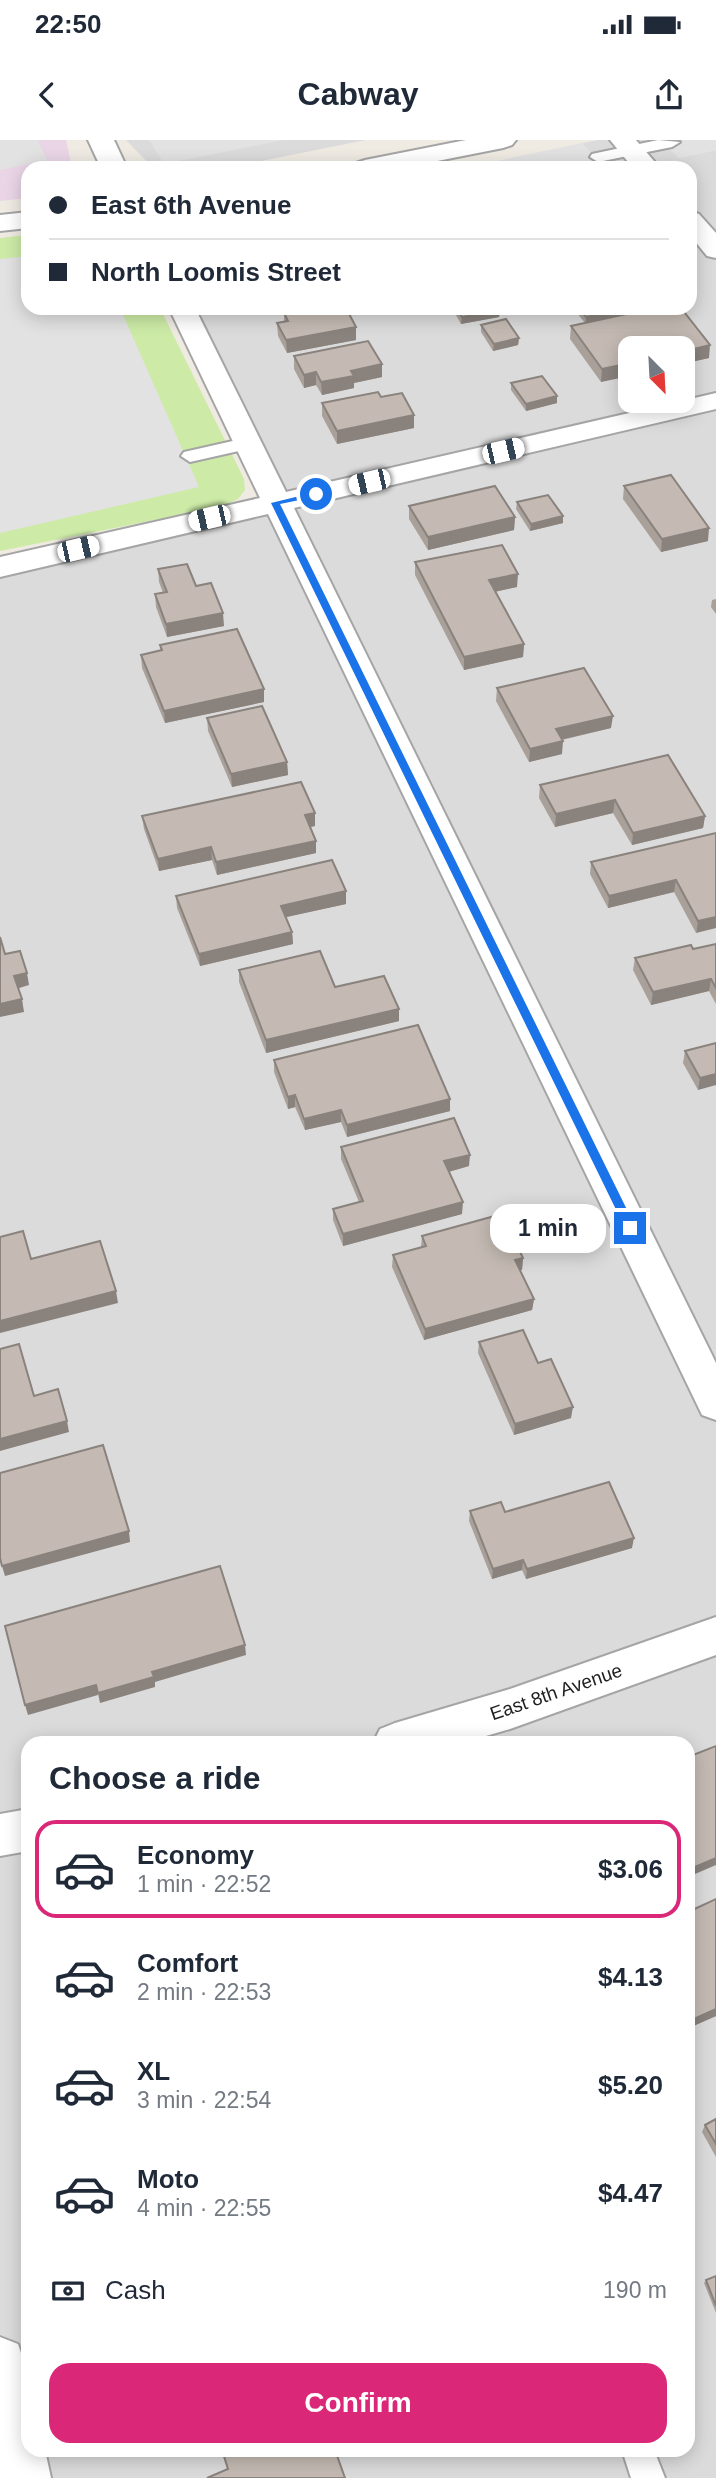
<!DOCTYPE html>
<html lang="en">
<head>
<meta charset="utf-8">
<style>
  :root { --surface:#fff; --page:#f2f2f3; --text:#1f2937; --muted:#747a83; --line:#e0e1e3; --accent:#db2777 }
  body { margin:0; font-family:Arial,sans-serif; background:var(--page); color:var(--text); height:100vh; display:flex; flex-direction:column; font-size:26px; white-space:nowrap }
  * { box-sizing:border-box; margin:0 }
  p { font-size:23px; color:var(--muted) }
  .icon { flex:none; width:38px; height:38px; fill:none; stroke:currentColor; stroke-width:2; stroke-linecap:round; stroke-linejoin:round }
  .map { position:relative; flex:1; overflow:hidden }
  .details { position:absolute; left:21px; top:1596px; width:674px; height:721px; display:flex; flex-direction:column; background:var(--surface); border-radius:21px; box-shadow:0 4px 18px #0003 }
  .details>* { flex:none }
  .top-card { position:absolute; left:21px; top:21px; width:676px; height:154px; border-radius:21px; box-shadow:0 4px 18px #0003; display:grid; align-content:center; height:154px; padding:0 28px; background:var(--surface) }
  .needle { width:46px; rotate:156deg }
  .buttons { position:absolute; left:618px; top:196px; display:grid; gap:14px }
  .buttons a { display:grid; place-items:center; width:77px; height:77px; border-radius:14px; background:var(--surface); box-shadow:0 4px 18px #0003; font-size:35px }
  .end { position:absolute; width:32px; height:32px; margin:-16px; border:9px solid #1a73e8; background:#fff; box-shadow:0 0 0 4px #fff }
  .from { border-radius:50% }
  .bubble { position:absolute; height:49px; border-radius:21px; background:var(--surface); box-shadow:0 4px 18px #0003; font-size:23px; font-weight:800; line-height:49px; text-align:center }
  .car { position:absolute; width:21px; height:42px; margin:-21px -10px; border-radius:9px; box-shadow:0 0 5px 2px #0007; background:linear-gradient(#fff 24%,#345 0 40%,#fff 0 76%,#345 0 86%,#fff 0) }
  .top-card b { display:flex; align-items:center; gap:24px; height:66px; font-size:26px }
  .top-card b+b { border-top:2px solid var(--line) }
  .top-card i { width:18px; height:18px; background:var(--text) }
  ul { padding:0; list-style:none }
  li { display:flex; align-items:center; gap:21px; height:98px; margin:0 14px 10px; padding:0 14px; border:4px solid transparent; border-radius:21px }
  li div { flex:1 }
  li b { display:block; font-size:26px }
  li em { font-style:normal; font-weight:800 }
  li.current { border-color:var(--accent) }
  li>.icon { width:63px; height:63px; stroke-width:1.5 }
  h2 { padding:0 28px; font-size:32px; line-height:84px }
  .pay { display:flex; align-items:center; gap:18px; height:77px; padding:0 28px; font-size:26px }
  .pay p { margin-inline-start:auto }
  .cta { display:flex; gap:14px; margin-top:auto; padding:14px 28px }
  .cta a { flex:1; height:80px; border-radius:21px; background:var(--accent); color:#fff; font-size:28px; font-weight:800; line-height:80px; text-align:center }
  .status { display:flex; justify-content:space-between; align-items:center; height:49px; padding:0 35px; background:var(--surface); direction:ltr }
  .status svg { height:19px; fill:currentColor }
  header { display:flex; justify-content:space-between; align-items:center; height:91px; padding:0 28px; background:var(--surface); font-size:32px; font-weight:800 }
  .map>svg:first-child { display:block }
  .residential { fill:#dcdbdb; fill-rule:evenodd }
  .industrial { fill:#e9d5e6 }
  .grass { fill:#cdeba7 }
  .parking { fill:#e2e2e2 }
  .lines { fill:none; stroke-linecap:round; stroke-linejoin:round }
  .lane-casing { stroke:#a5a5a5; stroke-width:4 }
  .street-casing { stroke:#a5a5a5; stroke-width:4 }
  .lane { fill:#fff; fill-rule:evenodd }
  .street { fill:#fff; fill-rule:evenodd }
  .wall { fill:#a9a09a }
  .shaded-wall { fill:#89827d }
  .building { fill:#c4bab3; stroke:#89827d; stroke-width:2 }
  .route { fill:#1a73e8 }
  .labels { text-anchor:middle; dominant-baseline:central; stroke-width:5; stroke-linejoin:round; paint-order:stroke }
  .street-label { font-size:19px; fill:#1e1e1e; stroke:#fff }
</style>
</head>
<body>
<div class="status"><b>22:50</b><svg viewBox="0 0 49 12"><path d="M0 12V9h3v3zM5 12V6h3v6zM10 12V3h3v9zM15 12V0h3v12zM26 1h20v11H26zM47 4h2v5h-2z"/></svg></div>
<header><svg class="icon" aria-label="back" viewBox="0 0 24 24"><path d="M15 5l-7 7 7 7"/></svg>Cabway<svg class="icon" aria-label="share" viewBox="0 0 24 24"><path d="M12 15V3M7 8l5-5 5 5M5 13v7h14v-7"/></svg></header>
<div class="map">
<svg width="716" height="2338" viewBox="0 0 716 2338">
  <rect width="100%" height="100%" fill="#efebe3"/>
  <g class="residential">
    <path d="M126 0H366L227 28H153Z"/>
    <path d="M599 0H661L679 18 716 10V2338H0V433L287 366 191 168H690V28H604L582 3ZM630 208H682V261H630ZM28 1603H688V2310H28Z"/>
  </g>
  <path class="industrial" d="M0 0H66L72 28H28V58L0 61Z"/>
  <path class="grass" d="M28 95V168H160L244 339 245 350 238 359 224 366 0 411V98Z"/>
  <g class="parking">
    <path d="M0 0H38L47 20 0 30Z"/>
    <path d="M149 0H284L164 24Z"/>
    <path d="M661 0H716V10L679 18Z"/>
    <path d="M582 3 604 28H463Z"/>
    <path d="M28 116V168H120L199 347 0 393V119Z"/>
  </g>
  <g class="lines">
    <defs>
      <g id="lane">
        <path d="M658 0 680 2 672 7 598 22 590 17 592 14Z"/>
        <path d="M246 298 255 304 252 308 190 322 181 316 184 312Z"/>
        <path d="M622 2310H654L665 2338H631Z"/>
      </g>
      <g id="street">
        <path d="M88 0H114L127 28H101Z"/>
        <path d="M466 0H516L512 5 503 8 402 28H352L356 23 365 20Z"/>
        <path d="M610 0H636L660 28H633Z"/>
        <path d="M690 71 699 74 716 93V118L707 116 690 95Z"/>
        <path d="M28 72V88L0 91V75Z"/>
        <path d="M169 168H195L286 352 716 253V269L294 368 716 1223V1280L702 1275 268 374 0 437V417L260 358Z"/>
        <path d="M716 1477V1515L510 1589 462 1603H373L380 1589 395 1583 510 1549Z"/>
        <path d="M28 1669V1711L0 1716V1674Z"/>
        <path d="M0 2197 18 2204 28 2234V2310H45L51 2338H0Z"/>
      </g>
    </defs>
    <use href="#lane" class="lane-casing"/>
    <use href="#street" class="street-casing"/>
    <use href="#lane" class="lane"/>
    <use href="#street" class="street"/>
  </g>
  <g class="wall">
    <path d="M452 168H498L500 170 499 177 461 184Z"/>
    <path d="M573 168H618L620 169 619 176 709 218 682 224V208L601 242 570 199 571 186 585 183Z"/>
    <path d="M284 173 356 200 287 213 278 196 277 183 284 182Z"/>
    <path d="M481 185 519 198 518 205 493 211 481 192Z"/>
    <path d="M294 216 382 224V237L354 243V248L322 255 316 245 304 248 294 229Z"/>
    <path d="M511 243 557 256V263L526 271 511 250Z"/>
    <path d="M381 257 414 275V288L337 304 322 276V263Z"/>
    <path d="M624 346 708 401 661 412 623 359Z"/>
    <path d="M517 362 563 383 530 391 516 369Z"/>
    <path d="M409 366 515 377 514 390 428 410 409 379Z"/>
    <path d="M415 422 517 447 495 452 524 504 523 517 464 530 415 435Z"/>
    <path d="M158 429 196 446 224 486 167 497 156 467 155 454 163 453 159 442Z"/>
    <path d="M716 459V474L711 467 712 460Z"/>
    <path d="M160 505 264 562 165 583 142 528 141 515 160 511Z"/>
    <path d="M497 548 611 588 562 600V614L529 622 496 561Z"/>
    <path d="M207 578 287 622 288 635 232 647 208 591Z"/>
    <path d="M540 645 705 676 703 688 632 705 613 673 555 687 539 658Z"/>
    <path d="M142 676 315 686 310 687 316 713 217 735 212 720 159 731 144 689Z"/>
    <path d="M716 693 696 793 674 752 608 768 590 734 591 722Z"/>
    <path d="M346 751V764L286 777 292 792 293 804 200 826 177 768 176 756Z"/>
    <path d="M716 804V864L709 851 651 865 633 830 635 818 693 809Z"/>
    <path d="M239 830 335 847 399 881 266 913 239 842Z"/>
    <path d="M716 903 698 950 683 923 685 911Z"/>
    <path d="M274 920 450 959V971L347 997 341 982 305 990 295 967 288 969 274 932Z"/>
    <path d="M341 1007 469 1026 449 1032 462 1074 343 1106 333 1080V1069L359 1062 341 1019Z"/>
    <path d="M422 1096 523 1118 522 1130H520L534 1159 532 1170 424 1200 392 1127 393 1115 421 1107Z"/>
    <path d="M479 1202 538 1223 571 1278 514 1295 478 1213Z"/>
    <path d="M470 1371 505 1372 632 1408 526 1439 522 1430 492 1439 469 1381Z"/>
    <path d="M716 1759V1876L691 1887 688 1881V1772Z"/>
    <path d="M716 1979V2017L702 1992 705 1985Z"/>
    <path d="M716 2136V2173L704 2143 706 2140Z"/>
  </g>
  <g class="shaded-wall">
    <path d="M272 168H292L272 172Z"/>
    <path d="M620 169 619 176 586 184V177Z"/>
    <path d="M500 170 499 177 461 184 462 177Z"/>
    <path d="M356 187V200L287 213 286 200Z"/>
    <path d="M519 198 518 205 493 211 494 204Z"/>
    <path d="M710 205 709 218 682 224V212Z"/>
    <path d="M630 223V236L601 242 602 229Z"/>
    <path d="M382 224V237L354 243V248L322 255 321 242 351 231Z"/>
    <path d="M316 232V245L304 248V235Z"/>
    <path d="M557 256V263L526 271V264Z"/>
    <path d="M414 275V288L337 304V291Z"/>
    <path d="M563 376V383L530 391 531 384Z"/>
    <path d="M515 377 514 390 428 410V397Z"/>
    <path d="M709 388 708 401 661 412 662 399Z"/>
    <path d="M518 434 517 447 488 453 489 440Z"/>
    <path d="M223 473 224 486 167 497 166 484Z"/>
    <path d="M524 504 523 517 464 530V517Z"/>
    <path d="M264 549V562L165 583 164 571Z"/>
    <path d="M613 576 611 588 555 601 556 589Z"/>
    <path d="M563 601 562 614 529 622 530 609Z"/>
    <path d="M287 622 288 635 232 647 231 634Z"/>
    <path d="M615 660 613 673 555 687 556 674Z"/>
    <path d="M315 673V686L305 688V675Z"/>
    <path d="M705 676 703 688 632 705 633 693Z"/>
    <path d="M316 701V713L217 735 216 722Z"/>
    <path d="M211 707 212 720 159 731 158 719Z"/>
    <path d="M676 740 674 752 608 768 609 756Z"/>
    <path d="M346 751V764L282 778 281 766Z"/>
    <path d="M716 777V788L696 793 698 781Z"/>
    <path d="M292 792 293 804 200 826 199 814Z"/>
    <path d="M27 833 29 845 16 849 14 836Z"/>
    <path d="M711 839 709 851 651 865 653 852Z"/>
    <path d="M22 859 24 872 0 877V864Z"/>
    <path d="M399 869V881L266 913V900Z"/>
    <path d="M716 934V945L698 950 700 938Z"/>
    <path d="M295 955V967L288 969V957Z"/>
    <path d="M450 959V971L347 997V985Z"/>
    <path d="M341 970V982L305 990 304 979Z"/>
    <path d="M470 1015 469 1026 444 1033V1021Z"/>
    <path d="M463 1062 462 1074 343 1106V1094Z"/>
    <path d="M523 1118 522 1130 514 1131 515 1120Z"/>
    <path d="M116 1151 118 1163 0 1193V1181Z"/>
    <path d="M534 1159 532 1170 424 1200 425 1189Z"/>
    <path d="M573 1267 571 1278 514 1295 515 1284Z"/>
    <path d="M67 1281 69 1292 0 1311V1299Z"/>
    <path d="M129 1391 130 1402 5 1436 2 1426Z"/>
    <path d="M634 1398 632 1408 526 1439 527 1429Z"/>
    <path d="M523 1420 522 1430 492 1439 493 1429Z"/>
    <path d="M245 1505 246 1515 155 1542V1547L100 1563 98 1553 152 1532Z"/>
    <path d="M96 1545 98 1555 28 1575 25 1565Z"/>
    <path d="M716 1718V1725L688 1737V1730Z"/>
    <path d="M716 1869V1876L691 1887 694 1879Z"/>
  </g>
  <g class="building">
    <path d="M313 168H346L356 187 286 200 277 183 288 181 284 173Z"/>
    <path d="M456 168H498L500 170 462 177Z"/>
    <path d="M579 168H618L620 169 586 177Z"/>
    <path d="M654 168H681L710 205 682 212V208H630V223L602 229 571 186Z"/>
    <path d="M506 179 519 198 494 204 481 185Z"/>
    <path d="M368 201 382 224 351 231 354 236 321 242 316 232 304 235 294 216Z"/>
    <path d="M542 236 557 256 526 264 511 243Z"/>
    <path d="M378 252 381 257 402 253 414 275 337 291 322 263Z"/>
    <path d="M671 335 709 388 662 399 624 346Z"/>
    <path d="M495 346 515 377 428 397 409 366Z"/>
    <path d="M548 355 563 376 531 384 517 362Z"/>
    <path d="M502 405 518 434 489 440 524 504 464 517 415 422Z"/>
    <path d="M187 424 196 446 211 443 223 473 166 484 155 454 167 452 158 429Z"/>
    <path d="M237 489 264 549 164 571 141 515 162 510 160 505Z"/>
    <path d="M584 528 613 576 556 589 563 601 530 609 497 548Z"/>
    <path d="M262 566 287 622 231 634 207 578Z"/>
    <path d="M668 615 705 676 633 693 615 660 556 674 540 645Z"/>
    <path d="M301 642 315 673 305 675 316 701 216 722 211 707 158 719 142 676Z"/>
    <path d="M716 693V777L698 781 676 740 609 756 591 722Z"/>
    <path d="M332 720 346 751 281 766 292 792 199 814 176 756Z"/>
    <path d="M0 797 5 814 20 811 27 833 14 836 22 859 0 864Z"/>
    <path d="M716 804V848L711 839 653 852 635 818 691 805 693 809Z"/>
    <path d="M320 811 335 847 384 836 399 869 266 900 239 830Z"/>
    <path d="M418 885 450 959 347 985 341 970 304 979 295 955 288 957 274 920Z"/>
    <path d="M716 903V934L700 938 685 911Z"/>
    <path d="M454 978 470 1015 444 1021 463 1062 343 1094 333 1069 363 1061 341 1007Z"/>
    <path d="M502 1074 523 1118 515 1120 534 1159 425 1189 393 1115 426 1106 422 1096Z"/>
    <path d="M23 1091 31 1119 100 1101 116 1151 0 1181V1097Z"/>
    <path d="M523 1190 538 1223 551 1219 573 1267 515 1284 479 1202Z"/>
    <path d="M19 1204 34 1256 58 1249 67 1281 0 1299V1209Z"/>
    <path d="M103 1305 129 1391 2 1426 0 1418V1333Z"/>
    <path d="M609 1342 634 1398 527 1429 523 1420 493 1429 470 1371 501 1362 505 1372Z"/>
    <path d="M220 1426 245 1505 152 1532 154 1537 98 1553 96 1545 25 1565 5 1486Z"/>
    <path d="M716 1606V1718L688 1730V1617Z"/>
    <path d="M716 1759V1869L694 1879 688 1868V1772Z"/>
    <path d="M716 1979V2004L705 1985Z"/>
    <path d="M688 2041 693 2051 688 2053Z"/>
    <path d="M716 2136V2166L706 2140Z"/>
    <path d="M222 2310H335L345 2338H207L228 2329Z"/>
  </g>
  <path class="route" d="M316 352 319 356 280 364 636 1088 634 1091 630 1092 625 1088 271 363Z"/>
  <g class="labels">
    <g class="street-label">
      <text transform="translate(556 1552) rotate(-19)">East 8th Avenue</text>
    </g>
  </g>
</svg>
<div class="buttons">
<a><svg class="needle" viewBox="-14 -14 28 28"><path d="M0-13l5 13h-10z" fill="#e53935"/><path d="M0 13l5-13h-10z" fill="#747a83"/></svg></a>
</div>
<i class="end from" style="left:316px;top:354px"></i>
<i class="end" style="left:630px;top:1088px"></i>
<div class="bubble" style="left:490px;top:1064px;width:116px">1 min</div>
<i class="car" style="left:503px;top:311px;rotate:77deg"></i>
<i class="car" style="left:369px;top:342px;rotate:257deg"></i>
<i class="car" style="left:209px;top:378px;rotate:257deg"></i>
<i class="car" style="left:78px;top:409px;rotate:77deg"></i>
<div class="top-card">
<b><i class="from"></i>East 6th Avenue</b>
<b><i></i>North Loomis Street</b>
</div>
<section class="details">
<h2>Choose a ride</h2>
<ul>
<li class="current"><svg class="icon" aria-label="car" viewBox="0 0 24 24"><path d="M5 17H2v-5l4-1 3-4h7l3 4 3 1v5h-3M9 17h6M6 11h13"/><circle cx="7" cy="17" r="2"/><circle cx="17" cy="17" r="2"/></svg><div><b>Economy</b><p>1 min · 22:52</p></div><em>$3.06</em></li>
<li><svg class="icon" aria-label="car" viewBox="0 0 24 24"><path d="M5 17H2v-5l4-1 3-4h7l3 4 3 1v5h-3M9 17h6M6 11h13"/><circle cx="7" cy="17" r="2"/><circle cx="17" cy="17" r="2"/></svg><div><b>Comfort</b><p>2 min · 22:53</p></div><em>$4.13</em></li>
<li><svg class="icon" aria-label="car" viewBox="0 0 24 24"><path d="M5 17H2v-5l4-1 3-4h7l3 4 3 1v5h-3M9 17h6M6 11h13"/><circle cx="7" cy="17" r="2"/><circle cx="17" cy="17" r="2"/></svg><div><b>XL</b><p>3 min · 22:54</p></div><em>$5.20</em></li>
<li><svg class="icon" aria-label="car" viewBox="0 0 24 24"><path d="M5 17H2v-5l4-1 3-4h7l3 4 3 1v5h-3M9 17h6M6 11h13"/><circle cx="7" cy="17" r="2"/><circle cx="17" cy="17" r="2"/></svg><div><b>Moto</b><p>4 min · 22:55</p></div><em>$4.47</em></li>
</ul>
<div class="pay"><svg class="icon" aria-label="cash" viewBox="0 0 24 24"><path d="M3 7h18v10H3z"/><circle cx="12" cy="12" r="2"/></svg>Cash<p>190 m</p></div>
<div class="cta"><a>Confirm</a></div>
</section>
</div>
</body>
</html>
